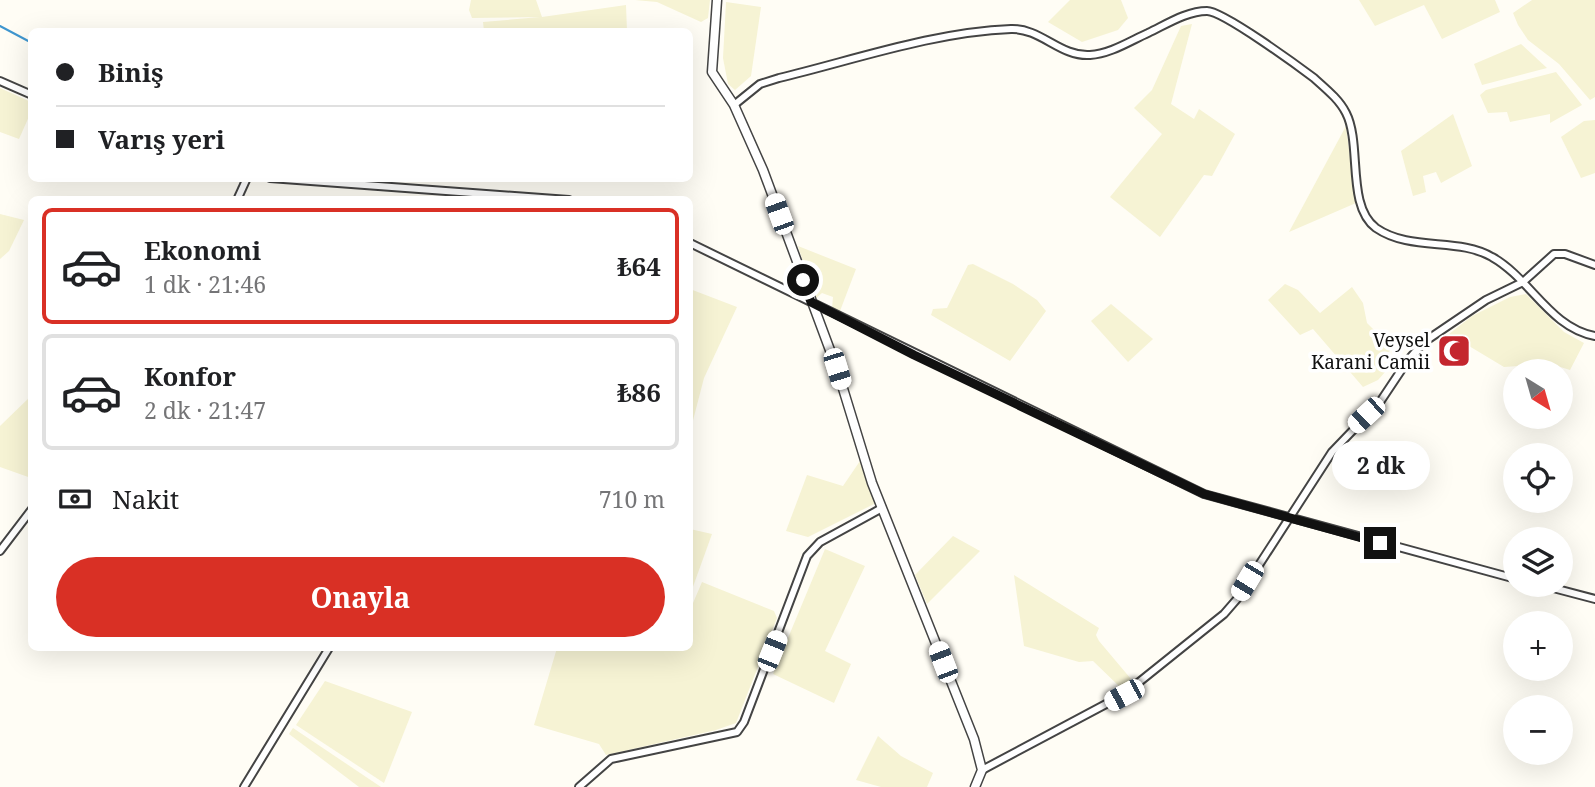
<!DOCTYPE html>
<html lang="tr">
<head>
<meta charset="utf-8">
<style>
  :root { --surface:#fff; --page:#f2f2f2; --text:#202124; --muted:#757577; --line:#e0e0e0; --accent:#d93025 }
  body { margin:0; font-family:"Noto Serif",serif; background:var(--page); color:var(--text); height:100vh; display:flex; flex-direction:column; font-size:26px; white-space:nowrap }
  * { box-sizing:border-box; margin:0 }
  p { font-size:23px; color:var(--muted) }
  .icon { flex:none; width:38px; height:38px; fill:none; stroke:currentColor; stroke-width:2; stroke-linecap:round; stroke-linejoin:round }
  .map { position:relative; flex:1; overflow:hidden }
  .drawer { position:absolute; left:28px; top:196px; width:665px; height:455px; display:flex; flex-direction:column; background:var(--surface); border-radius:10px; box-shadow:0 7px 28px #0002 }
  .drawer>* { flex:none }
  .top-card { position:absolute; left:28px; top:28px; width:665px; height:154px; border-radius:10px; box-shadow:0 7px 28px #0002; display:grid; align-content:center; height:154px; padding:0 28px; background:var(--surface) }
  .needle { width:46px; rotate:143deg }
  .buttons { position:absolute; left:1503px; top:359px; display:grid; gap:14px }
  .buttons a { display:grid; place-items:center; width:70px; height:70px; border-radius:50%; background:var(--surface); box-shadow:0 7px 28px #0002; font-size:35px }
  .end { position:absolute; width:32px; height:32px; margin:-16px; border:9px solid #111; background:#fff; box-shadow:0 0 0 4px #fff }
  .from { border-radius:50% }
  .bubble { position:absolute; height:49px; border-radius:24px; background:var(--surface); box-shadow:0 7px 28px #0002; font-size:23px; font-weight:700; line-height:49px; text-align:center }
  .car { position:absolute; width:21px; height:42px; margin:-21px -10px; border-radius:9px; box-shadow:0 0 5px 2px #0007; background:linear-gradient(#fff 24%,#345 0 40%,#fff 0 76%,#345 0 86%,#fff 0) }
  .top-card b { display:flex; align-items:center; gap:24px; height:66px; font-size:26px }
  .top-card b+b { border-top:2px solid var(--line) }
  .top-card i { width:18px; height:18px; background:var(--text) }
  ul { padding:12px 0 0; list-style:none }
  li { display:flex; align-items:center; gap:21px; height:116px; margin:0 14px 10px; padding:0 14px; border:4px solid var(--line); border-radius:10px }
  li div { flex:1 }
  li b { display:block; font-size:26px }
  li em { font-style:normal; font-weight:700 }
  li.selected { border-color:var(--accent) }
  li>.icon { width:63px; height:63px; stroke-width:1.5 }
  .pay { display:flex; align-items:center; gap:18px; height:77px; padding:0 28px; font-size:26px }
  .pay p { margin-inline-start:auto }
  .cta { display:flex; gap:14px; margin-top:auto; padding:14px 28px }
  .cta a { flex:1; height:80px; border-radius:42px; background:var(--accent); color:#fff; font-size:28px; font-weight:700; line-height:80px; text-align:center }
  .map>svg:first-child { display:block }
  .farmland { fill:#f6f3d4 }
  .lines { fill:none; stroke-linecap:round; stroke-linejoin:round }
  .stream { stroke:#3f96cf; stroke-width:2 }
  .minor-casing { stroke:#444; stroke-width:10 }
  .tertiary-casing { stroke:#444; stroke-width:11 }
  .minor { stroke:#fff; stroke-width:6 }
  .tertiary { stroke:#fff; stroke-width:8 }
  .route { stroke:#111; stroke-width:9 }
  .labels { text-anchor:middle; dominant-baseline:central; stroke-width:7; stroke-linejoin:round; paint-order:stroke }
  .poi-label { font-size:19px; fill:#111; stroke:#fff; text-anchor:end }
</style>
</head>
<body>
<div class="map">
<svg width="1595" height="787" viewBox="0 0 1595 787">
  <rect width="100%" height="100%" fill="#fffdf5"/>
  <g class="farmland">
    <path d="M471 0H536L542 17 626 5 627 31H484L483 22 540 17 472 18 469 10Z"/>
    <path d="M635 0H710L708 18 701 22 657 2Z"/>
    <path d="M1070 0H1121L1128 18 1118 30 1082 42 1048 22Z"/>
    <path d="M1359 0H1495L1500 12 1442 39 1424 5 1375 26Z"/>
    <path d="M1532 0H1595V97L1590 100 1559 64 1528 40 1518 25 1513 13Z"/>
    <path d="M726 2 761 7 751 76 735 90 728 84 723 58Z"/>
    <path d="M1192 24 1171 104 1194 119 1199 109 1235 134 1212 176 1204 175 1160 237 1110 197 1162 134 1134 108 1152 90 1181 26Z"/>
    <path d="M1521 44 1547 68 1482 85 1474 64Z"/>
    <path d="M1556 72 1582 105 1550 123V114L1510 122 1507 112 1488 113 1480 95 1486 90Z"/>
    <path d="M0 88 31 102V112L19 139 0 132Z"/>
    <path d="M1453 114 1472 166 1441 183 1436 172 1423 176 1426 192 1413 196 1401 151Z"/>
    <path d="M1595 120V173L1581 178 1561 137 1584 121Z"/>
    <path d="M1346 126 1356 203 1289 232Z"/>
    <path d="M0 214 24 220 9 251 0 259Z"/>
    <path d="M798 246 856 269 840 311 832 308 833 297 822 293 815 299Z"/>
    <path d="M973 264 1013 284 1037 300 1046 311 1010 361 931 315 933 309 947 308 968 265Z"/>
    <path d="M1285 284 1298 290 1320 313 1352 287 1363 303 1367 323 1392 348 1382 361 1386 371 1378 380 1363 387 1313 329 1300 335 1268 300Z"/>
    <path d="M690 289 737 307 704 378 690 432Z"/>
    <path d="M1526 294 1564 332 1584 343 1570 370 1551 364 1504 367 1449 334 1472 316 1510 297Z"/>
    <path d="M1111 304 1153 339 1128 362 1091 321Z"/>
    <path d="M31 396V478L0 467V426Z"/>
    <path d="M860 461 876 503 808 537 786 531 807 475 843 486Z"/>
    <path d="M690 529 712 534 690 595Z"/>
    <path d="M953 536 980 551 927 604 915 575Z"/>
    <path d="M825 549 865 566 825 651 851 664 834 703 773 674Z"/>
    <path d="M1014 575 1099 628 1096 635 1099 641 1131 679 1122 689 1093 661 1079 662 1024 646Z"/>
    <path d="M702 582 774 611 777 618 736 723 716 730 606 755 599 744 534 725 557 648H690V610Z"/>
    <path d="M325 681 412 712 384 783 296 725Z"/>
    <path d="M293 728 381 787H359L289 734Z"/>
    <path d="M878 736 901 756 933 773 927 787H881L856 780Z"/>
  </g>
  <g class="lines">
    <path class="stream" d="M0 26 32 43"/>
    <defs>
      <g id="minor">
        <path d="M0 81 32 95"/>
        <path d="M734 105 760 84 779 78C854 60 933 32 1011 29 1041 28 1060 57 1090 55 1110 54 1130 41 1148 33 1167 24 1187 11 1207 11 1223 11 1298 66 1314 78 1325 88 1339 99 1346 113 1362 144 1346 206 1376 228 1411 252 1458 237 1492 257 1530 278 1550 328 1595 336"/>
        <path d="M270 178 569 200"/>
        <path d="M237 200 247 178"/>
        <path d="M690 243 1204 494 1516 579"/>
        <path d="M0 551 32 509"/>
        <path d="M1538 584 1595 599"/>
        <path d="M982 770 1123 695 1224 614 1237 599 1332 452 1380 402 1408 360 1424 342 1486 300 1523 282 1554 254H1565L1595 265"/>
        <path d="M244 787 329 648"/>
        <path d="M579 787 611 759 737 732 744 722 807 556 820 542 882 508"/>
      </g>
      <path id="tertiary" d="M717 0 712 72 734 105 763 170 837 369 872 483 974 739 982 770 975 787"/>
    </defs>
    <use href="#minor" class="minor-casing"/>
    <use href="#tertiary" class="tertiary-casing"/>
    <use href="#minor" class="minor"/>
    <use href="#tertiary" class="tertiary"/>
  </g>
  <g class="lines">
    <path class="route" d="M803 280 811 302 914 355 1204 494 1380 543"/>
  </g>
  <defs>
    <symbol id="mosque-square" viewBox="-11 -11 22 22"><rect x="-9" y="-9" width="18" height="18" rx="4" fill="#c4262e" stroke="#fff"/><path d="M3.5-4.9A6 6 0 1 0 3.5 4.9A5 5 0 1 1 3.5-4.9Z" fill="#fff"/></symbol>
  </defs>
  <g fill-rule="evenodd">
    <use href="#mosque-square" x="1435" y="332" width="38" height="38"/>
  </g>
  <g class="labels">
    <g class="poi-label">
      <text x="1430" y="340">Veysel<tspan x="1430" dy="22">Karani Camii</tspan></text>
    </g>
  </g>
</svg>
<div class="buttons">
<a><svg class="needle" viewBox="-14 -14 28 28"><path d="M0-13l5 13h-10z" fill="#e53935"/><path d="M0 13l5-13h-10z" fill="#757577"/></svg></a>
<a><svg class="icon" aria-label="locate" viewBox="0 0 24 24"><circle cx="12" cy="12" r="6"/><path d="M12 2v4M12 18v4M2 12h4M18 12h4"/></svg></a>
<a><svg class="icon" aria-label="layers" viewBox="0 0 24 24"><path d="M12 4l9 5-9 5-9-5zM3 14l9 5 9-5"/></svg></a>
<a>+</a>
<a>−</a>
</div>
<i class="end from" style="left:803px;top:280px"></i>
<i class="end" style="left:1380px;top:543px"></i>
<div class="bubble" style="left:1332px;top:441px;width:98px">2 dk</div>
<i class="car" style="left:779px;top:214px;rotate:340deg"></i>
<i class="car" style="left:837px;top:369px;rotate:163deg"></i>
<i class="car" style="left:1366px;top:415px;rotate:227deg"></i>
<i class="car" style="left:1247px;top:581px;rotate:211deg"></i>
<i class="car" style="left:772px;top:651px;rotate:22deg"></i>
<i class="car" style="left:943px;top:662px;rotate:339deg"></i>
<i class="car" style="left:1124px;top:695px;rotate:242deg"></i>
<div class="top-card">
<b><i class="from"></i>Biniş</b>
<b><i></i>Varış yeri</b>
</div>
<section class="drawer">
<ul>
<li class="selected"><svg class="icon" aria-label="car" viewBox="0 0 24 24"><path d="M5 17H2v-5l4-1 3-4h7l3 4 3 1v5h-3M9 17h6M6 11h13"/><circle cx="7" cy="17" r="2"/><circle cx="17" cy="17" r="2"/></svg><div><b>Ekonomi</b><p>1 dk · 21:46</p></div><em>₺64</em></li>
<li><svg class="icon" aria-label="car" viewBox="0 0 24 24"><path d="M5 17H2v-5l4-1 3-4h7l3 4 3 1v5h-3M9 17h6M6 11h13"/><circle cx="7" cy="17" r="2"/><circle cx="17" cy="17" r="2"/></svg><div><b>Konfor</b><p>2 dk · 21:47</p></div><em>₺86</em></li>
</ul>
<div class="pay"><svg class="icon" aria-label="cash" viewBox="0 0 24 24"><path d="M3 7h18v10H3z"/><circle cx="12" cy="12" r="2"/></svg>Nakit<p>710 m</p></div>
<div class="cta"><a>Onayla</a></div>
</section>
</div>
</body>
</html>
